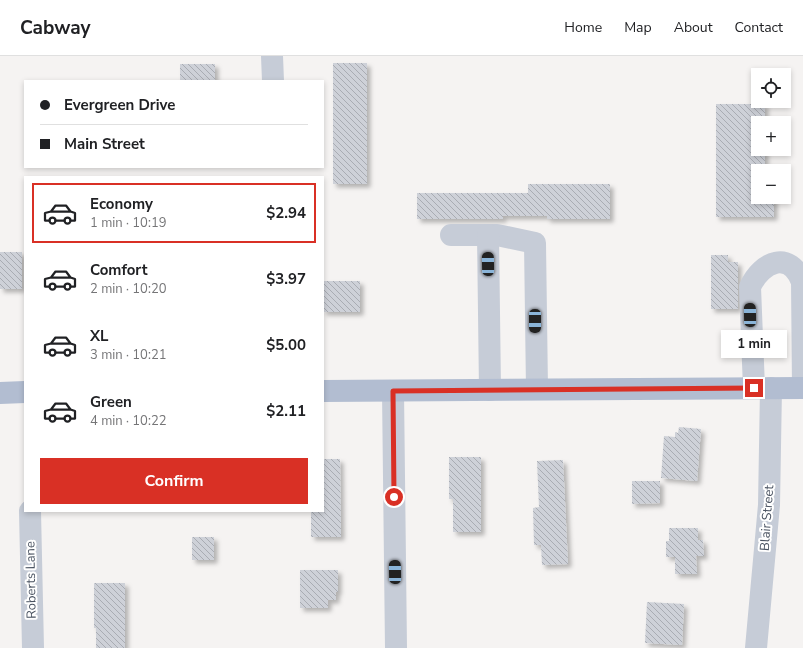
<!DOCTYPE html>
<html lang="en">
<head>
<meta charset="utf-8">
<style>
  :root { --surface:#fff; --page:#f2f2f2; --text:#202124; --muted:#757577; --line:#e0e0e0; --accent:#d93025 }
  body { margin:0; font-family:"Nunito Sans",sans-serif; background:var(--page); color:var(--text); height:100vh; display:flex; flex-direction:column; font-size:15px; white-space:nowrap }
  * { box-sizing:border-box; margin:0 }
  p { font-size:13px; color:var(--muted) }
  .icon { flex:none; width:22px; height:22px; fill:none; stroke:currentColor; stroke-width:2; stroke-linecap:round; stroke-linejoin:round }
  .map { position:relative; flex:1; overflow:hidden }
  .side { position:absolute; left:24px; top:120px; width:300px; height:336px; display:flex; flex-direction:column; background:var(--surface); border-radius:0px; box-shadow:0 2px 6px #0003 }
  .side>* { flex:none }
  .top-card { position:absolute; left:24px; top:24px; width:300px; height:88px; border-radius:0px; box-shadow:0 2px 6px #0003; display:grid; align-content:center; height:88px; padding:0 16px; background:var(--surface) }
  .tools { position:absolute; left:751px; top:12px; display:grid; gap:8px }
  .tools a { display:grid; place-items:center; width:40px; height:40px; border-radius:0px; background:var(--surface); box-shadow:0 2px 6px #0003; font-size:20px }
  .end { position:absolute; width:18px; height:18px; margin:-9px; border:5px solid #d93025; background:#fff; box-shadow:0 0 0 2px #fff }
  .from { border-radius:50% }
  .bubble { position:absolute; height:28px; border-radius:0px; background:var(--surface); box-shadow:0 2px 6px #0003; font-size:13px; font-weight:700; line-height:28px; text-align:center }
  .car { position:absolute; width:12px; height:24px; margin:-12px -6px; border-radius:5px; box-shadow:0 0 3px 1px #0007; background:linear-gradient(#222 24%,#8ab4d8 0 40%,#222 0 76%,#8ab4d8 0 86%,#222 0) }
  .top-card b { display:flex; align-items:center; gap:14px; height:38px; font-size:15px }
  .top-card b+b { border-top:1px solid var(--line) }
  .top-card i { width:10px; height:10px; background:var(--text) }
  ul { padding:7px 0 0; list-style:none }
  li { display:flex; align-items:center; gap:12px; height:60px; margin:0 8px 6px; padding:0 8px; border:2px solid transparent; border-radius:0px }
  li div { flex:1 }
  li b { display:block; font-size:15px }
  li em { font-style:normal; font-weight:700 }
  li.current { border-color:var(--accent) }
  li>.icon { width:36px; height:36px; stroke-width:1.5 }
  .primary-button { display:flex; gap:8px; margin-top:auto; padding:8px 16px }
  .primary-button a { flex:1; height:46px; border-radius:0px; background:var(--accent); color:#fff; font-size:16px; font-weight:700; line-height:46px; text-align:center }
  header { display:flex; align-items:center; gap:24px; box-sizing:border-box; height:56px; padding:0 20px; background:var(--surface); border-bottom:1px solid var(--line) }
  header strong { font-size:19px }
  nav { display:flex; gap:22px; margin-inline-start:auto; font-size:14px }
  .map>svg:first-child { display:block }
  .building { fill:url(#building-back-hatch); filter:url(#shadow) }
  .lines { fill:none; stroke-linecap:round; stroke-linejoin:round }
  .minor { stroke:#c6ccd7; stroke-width:22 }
  .major { stroke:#b2bdd1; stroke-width:22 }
  .route { stroke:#d93025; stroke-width:5 }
  .labels { text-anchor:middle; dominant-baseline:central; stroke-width:4; stroke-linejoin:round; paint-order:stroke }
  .street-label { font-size:13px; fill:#495260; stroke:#fff }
</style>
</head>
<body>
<header>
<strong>Cabway</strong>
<nav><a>Home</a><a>Map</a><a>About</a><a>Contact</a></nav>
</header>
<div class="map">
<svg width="803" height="592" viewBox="0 0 803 592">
  <defs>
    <pattern id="building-back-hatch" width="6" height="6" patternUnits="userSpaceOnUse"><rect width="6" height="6" fill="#ced1d8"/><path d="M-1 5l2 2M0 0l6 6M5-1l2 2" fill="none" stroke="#a9acb3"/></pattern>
    <filter id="shadow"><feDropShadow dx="3.5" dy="3.5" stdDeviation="2" flood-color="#0004"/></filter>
  </defs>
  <rect width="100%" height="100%" fill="#f5f3f2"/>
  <g class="building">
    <rect x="333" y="7" width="34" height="121"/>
    <rect x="180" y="8" width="35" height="17"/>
    <path d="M716 48H765V67H758V93H765V109H774V115H758V141H774V161H716Z"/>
    <path d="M528 128H610V163H547V160H503V163H417V137H528Z"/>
    <rect x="0" y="196" width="22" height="37"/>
    <path d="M711 199H728V206H738V253H711Z"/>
    <rect x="323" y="225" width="37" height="31"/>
    <path d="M679 371 701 373 697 425 661 422 664 380 675 381V376L678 377Z"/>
    <path d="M449 401H481V476H453V443H449Z"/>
    <path d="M323 403H340L341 481H311V455H323Z"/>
    <path d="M563 404 568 508 542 509 541 489H534L533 452 539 451 537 405Z"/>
    <path d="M632 425H660V447L632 448Z"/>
    <path d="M669 472H698V484H703L704 500H696L697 518H675V501H666V485H669Z"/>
    <rect x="192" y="481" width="22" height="23"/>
    <path d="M300 514H338V536H336V544H328V552H300Z"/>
    <path d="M94 527H125V592H96V572H94Z"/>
    <path d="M647 546 684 548 682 589 645 587Z"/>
  </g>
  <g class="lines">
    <g class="minor">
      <path d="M272 0 273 25"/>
      <path d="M451 179H497L535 187 537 333"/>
      <path d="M488 179 490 334"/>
      <path d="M754 332 750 231C762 205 790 194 802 226L803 332"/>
      <path d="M393 335 396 592"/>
      <path d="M30 455 33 592"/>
      <path d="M756 592 769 449 771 332"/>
    </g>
    <g class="major">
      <path d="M323 335 803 332"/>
      <path d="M0 337 25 336"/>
    </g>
  </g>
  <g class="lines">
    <path class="route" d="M394 441 393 335 754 332"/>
  </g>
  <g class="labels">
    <g class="street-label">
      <text transform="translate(767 462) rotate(-86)">Blair Street</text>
      <text transform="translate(31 524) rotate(-91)">Roberts Lane</text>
    </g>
  </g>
</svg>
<div class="tools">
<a><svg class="icon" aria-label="locate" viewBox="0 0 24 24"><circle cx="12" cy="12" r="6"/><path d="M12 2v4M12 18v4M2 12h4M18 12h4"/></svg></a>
<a>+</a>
<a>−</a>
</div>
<i class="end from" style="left:394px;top:441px"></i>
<i class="end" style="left:754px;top:332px"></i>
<div class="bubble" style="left:721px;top:274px;width:66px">1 min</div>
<i class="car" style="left:488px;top:208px;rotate:359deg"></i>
<i class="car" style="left:750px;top:259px;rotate:359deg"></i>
<i class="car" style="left:535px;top:265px;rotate:180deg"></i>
<i class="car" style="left:395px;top:516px;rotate:359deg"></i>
<div class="top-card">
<b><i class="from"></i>Evergreen Drive</b>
<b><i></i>Main Street</b>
</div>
<section class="side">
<ul>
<li class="current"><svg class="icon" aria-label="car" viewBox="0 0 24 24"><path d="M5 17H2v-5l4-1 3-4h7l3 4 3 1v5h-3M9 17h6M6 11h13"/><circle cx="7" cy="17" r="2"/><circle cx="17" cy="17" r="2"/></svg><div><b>Economy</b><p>1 min · 10:19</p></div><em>$2.94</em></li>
<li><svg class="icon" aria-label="car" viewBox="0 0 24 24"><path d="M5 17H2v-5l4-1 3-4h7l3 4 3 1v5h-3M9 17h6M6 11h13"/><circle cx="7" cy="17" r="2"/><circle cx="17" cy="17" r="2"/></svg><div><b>Comfort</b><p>2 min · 10:20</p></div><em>$3.97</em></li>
<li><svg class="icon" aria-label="car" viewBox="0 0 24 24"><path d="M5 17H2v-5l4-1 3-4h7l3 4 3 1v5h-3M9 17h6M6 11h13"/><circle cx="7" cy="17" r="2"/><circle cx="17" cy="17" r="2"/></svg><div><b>XL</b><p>3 min · 10:21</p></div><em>$5.00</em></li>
<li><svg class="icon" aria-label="car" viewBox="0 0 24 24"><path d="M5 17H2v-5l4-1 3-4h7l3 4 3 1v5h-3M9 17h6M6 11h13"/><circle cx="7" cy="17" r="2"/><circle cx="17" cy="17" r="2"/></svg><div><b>Green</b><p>4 min · 10:22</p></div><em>$2.11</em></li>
</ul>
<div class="primary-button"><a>Confirm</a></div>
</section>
</div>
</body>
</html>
